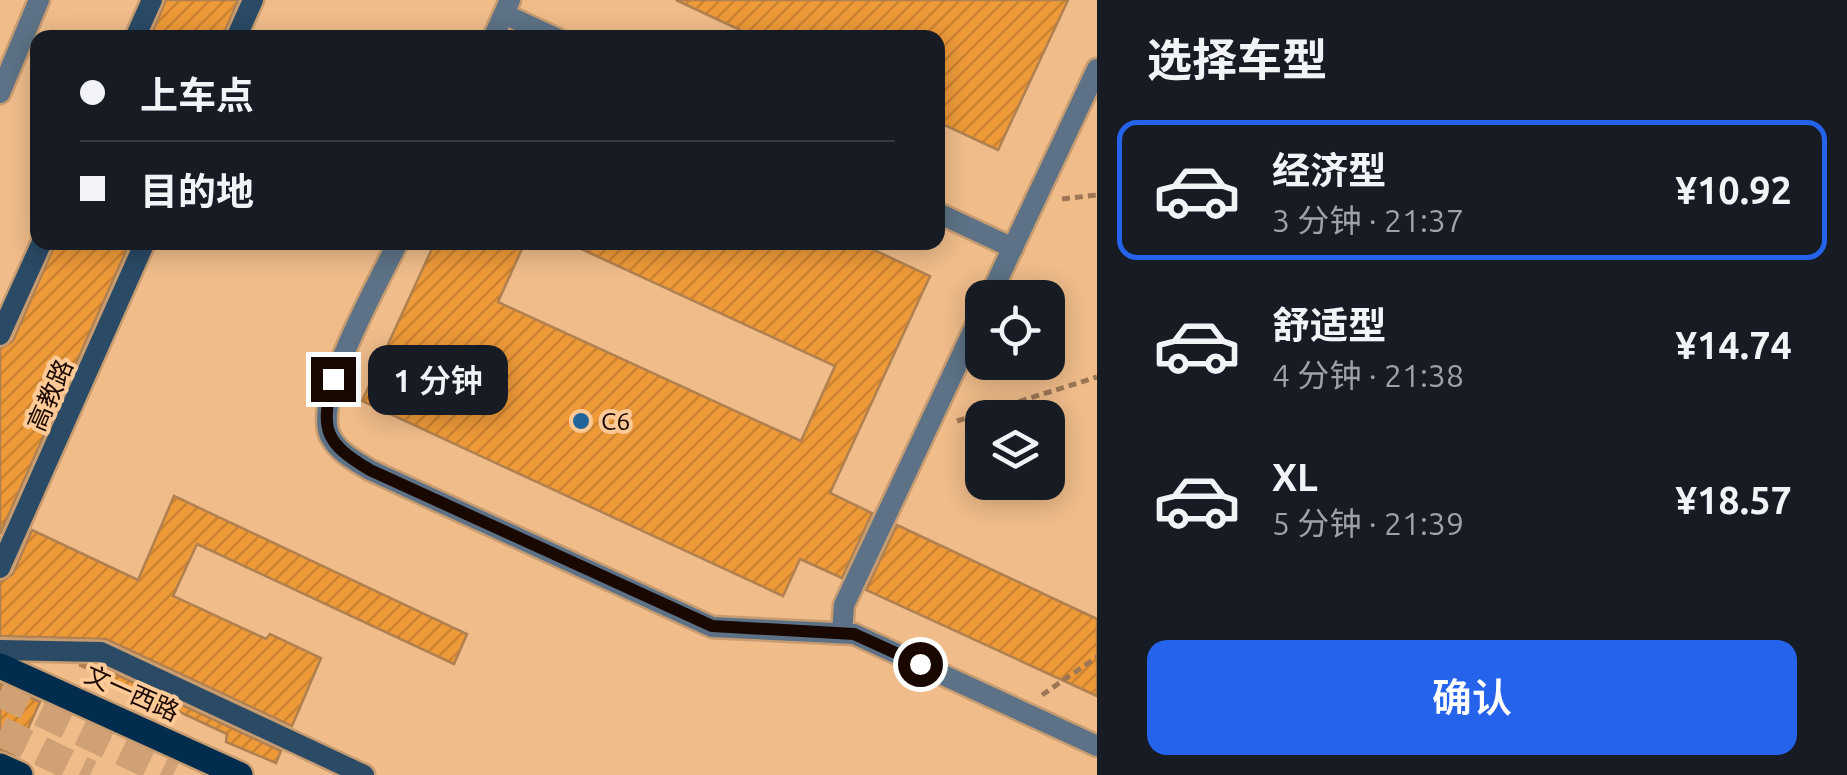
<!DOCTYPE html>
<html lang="zh">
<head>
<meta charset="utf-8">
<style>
  :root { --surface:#171b24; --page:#20242c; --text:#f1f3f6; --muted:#9ea1a6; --line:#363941; --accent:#2563eb }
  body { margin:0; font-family:Ubuntu,"Noto Sans SC",sans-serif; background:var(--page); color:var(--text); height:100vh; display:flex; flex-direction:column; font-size:38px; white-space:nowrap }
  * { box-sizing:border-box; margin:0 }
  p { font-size:32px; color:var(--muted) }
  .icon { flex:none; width:55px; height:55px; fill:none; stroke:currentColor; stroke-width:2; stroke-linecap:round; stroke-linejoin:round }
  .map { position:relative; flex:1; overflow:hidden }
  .details { display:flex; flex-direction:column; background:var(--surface); width:750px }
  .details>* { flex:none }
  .guide { position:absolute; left:30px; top:30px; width:915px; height:220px; border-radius:20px; box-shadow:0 5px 25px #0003; display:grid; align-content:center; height:220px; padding:0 50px; background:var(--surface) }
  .controls { position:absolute; left:965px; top:280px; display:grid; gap:20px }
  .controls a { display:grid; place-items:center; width:100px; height:100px; border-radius:20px; background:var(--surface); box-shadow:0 5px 25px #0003; font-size:50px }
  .end { position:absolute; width:45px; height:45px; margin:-22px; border:12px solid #190800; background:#fff; box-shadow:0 0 0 5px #fff }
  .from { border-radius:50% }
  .bubble { position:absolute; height:70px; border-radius:20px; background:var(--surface); box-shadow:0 5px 25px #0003; font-size:32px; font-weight:600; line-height:70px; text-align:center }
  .guide b { display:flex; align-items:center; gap:35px; height:95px; font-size:38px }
  .guide b+b { border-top:2px solid var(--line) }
  .guide i { width:25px; height:25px; background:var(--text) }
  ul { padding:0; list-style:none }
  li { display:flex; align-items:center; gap:30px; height:140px; margin:0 20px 15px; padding:0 30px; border:5px solid transparent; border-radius:20px }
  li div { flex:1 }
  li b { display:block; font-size:38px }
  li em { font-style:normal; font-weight:600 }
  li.selected { border-color:var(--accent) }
  li>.icon { width:90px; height:90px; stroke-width:1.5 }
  h2 { padding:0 50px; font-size:45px; line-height:120px }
  .button { display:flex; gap:20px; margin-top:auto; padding:20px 50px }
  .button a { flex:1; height:115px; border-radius:20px; background:var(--accent); color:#fff; font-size:40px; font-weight:600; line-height:115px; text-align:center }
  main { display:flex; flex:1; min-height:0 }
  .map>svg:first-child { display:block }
  .building { fill:url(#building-hatch); stroke:#b08050; stroke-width:2.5 }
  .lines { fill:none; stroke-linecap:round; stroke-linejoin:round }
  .highway-tunnel { stroke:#cfa175; stroke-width:30; stroke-dasharray:30 15; stroke-linecap:butt }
  .street-casing { stroke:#c89c71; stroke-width:25 }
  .secondary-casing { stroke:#c89c71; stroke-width:25 }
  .primary-casing { stroke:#c89c71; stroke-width:30 }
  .path { stroke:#9d7755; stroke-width:5; stroke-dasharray:8 5; stroke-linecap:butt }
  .street { stroke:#5d7286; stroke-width:20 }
  .secondary { stroke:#2a4a65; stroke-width:20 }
  .primary { stroke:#002d4d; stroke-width:25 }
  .route { stroke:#190800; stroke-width:12 }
  .poi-dot { fill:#20669a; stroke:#fdc997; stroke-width:4 }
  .labels { text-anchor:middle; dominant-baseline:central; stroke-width:8; stroke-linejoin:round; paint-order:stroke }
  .street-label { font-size:25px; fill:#190800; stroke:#fdc997 }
  .poi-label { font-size:25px; fill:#190800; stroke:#fdc997; text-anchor:start }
</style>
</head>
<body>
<main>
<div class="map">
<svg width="1097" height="775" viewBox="0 0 1097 775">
  <defs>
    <pattern id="building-hatch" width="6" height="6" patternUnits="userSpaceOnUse" patternTransform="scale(2.5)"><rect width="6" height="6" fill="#ee9a39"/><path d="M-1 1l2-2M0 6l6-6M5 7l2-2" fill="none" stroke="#cc8330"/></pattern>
  </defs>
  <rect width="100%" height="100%" fill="#efbc8a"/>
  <g class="building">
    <path d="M166 0H238L222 38H150Z"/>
    <path d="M676 0H1068L998 150 938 122V38H757Z"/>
    <path d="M56 242H130L0 534V349L13 341Z"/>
    <path d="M435 242H525L498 302 801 441 835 366 566 242H857L930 276 830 493 872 513 842 578 800 559 783 596 362 401Z"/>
    <path d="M174 496 467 634 454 664 197 544 173 596 266 639 270 634 321 658 292 726 106 639 0 636V582L13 574 32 530 138 580Z"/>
    <path d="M897 525 1097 619V696L866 590Z"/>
    <path d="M79 665 98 666 281 751 276 763 226 742 227 734Z"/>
    <path d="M0 684 40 702 16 755 0 750Z"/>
  </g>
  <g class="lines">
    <g class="highway-tunnel">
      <path d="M0 692 173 775"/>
      <path d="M0 731 90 775"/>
    </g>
    <defs>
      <g id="street">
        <path d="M504 14 556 38"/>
        <path d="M493 38 510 0"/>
        <path d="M0 93 39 0"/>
        <path d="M938 213 1013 248"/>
        <path d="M398 242C379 282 312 397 330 436 339 453 354 460 370 470L712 627 854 634 1097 746"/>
        <path d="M989 298 1097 69"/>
        <path d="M842 633 844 605 982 312"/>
      </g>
      <g id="secondary">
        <path d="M135 38 152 0"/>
        <path d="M236 38 253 0"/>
        <path d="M0 335 42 242"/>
        <path d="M0 568 145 242"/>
        <path d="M0 650 101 652 364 775"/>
      </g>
      <g id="primary">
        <path d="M0 666 240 775"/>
        <path d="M0 766 20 775"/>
      </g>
    </defs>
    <use href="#street" class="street-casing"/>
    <use href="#secondary" class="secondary-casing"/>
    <use href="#primary" class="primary-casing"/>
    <g class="path">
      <path d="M1062 199 1097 195"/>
      <path d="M957 421 1097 377"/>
      <path d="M1042 695 1097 657"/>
    </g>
    <use href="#street" class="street"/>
    <use href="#secondary" class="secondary"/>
    <use href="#primary" class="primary"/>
  </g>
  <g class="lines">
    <path class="route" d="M333 379C320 431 325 443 370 470L712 626 854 634 920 664"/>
  </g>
  <circle class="poi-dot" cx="581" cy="421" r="10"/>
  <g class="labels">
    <g class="street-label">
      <text transform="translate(50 395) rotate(-66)">高教路</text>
      <text transform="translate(132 693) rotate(24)">文一西路</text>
    </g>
    <g class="poi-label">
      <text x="601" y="421">C6</text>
    </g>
  </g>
</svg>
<div class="controls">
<a><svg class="icon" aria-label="locate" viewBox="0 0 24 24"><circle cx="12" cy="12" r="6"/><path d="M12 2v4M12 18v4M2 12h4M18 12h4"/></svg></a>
<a><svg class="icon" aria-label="layers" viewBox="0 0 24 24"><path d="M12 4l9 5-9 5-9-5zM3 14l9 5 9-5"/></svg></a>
</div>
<i class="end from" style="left:920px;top:664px"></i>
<i class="end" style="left:333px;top:379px"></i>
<div class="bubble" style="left:368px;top:345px;width:140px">1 分钟</div>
<div class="guide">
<b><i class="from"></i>上车点</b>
<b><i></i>目的地</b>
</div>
</div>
<section class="details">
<h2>选择车型</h2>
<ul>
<li class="selected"><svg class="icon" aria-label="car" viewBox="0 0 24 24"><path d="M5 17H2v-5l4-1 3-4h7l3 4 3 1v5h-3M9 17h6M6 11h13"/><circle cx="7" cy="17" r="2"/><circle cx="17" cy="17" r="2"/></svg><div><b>经济型</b><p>3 分钟 · 21:37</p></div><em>¥10.92</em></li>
<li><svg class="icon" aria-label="car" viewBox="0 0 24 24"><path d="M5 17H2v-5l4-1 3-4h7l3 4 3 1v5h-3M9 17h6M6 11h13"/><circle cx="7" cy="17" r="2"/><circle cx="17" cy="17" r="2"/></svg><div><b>舒适型</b><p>4 分钟 · 21:38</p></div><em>¥14.74</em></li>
<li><svg class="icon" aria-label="car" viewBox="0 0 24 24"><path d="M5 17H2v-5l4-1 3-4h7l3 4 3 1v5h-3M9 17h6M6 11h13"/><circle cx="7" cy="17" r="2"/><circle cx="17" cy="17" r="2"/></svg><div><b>XL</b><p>5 分钟 · 21:39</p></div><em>¥18.57</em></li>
</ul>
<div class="button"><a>确认</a></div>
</section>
</main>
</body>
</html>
